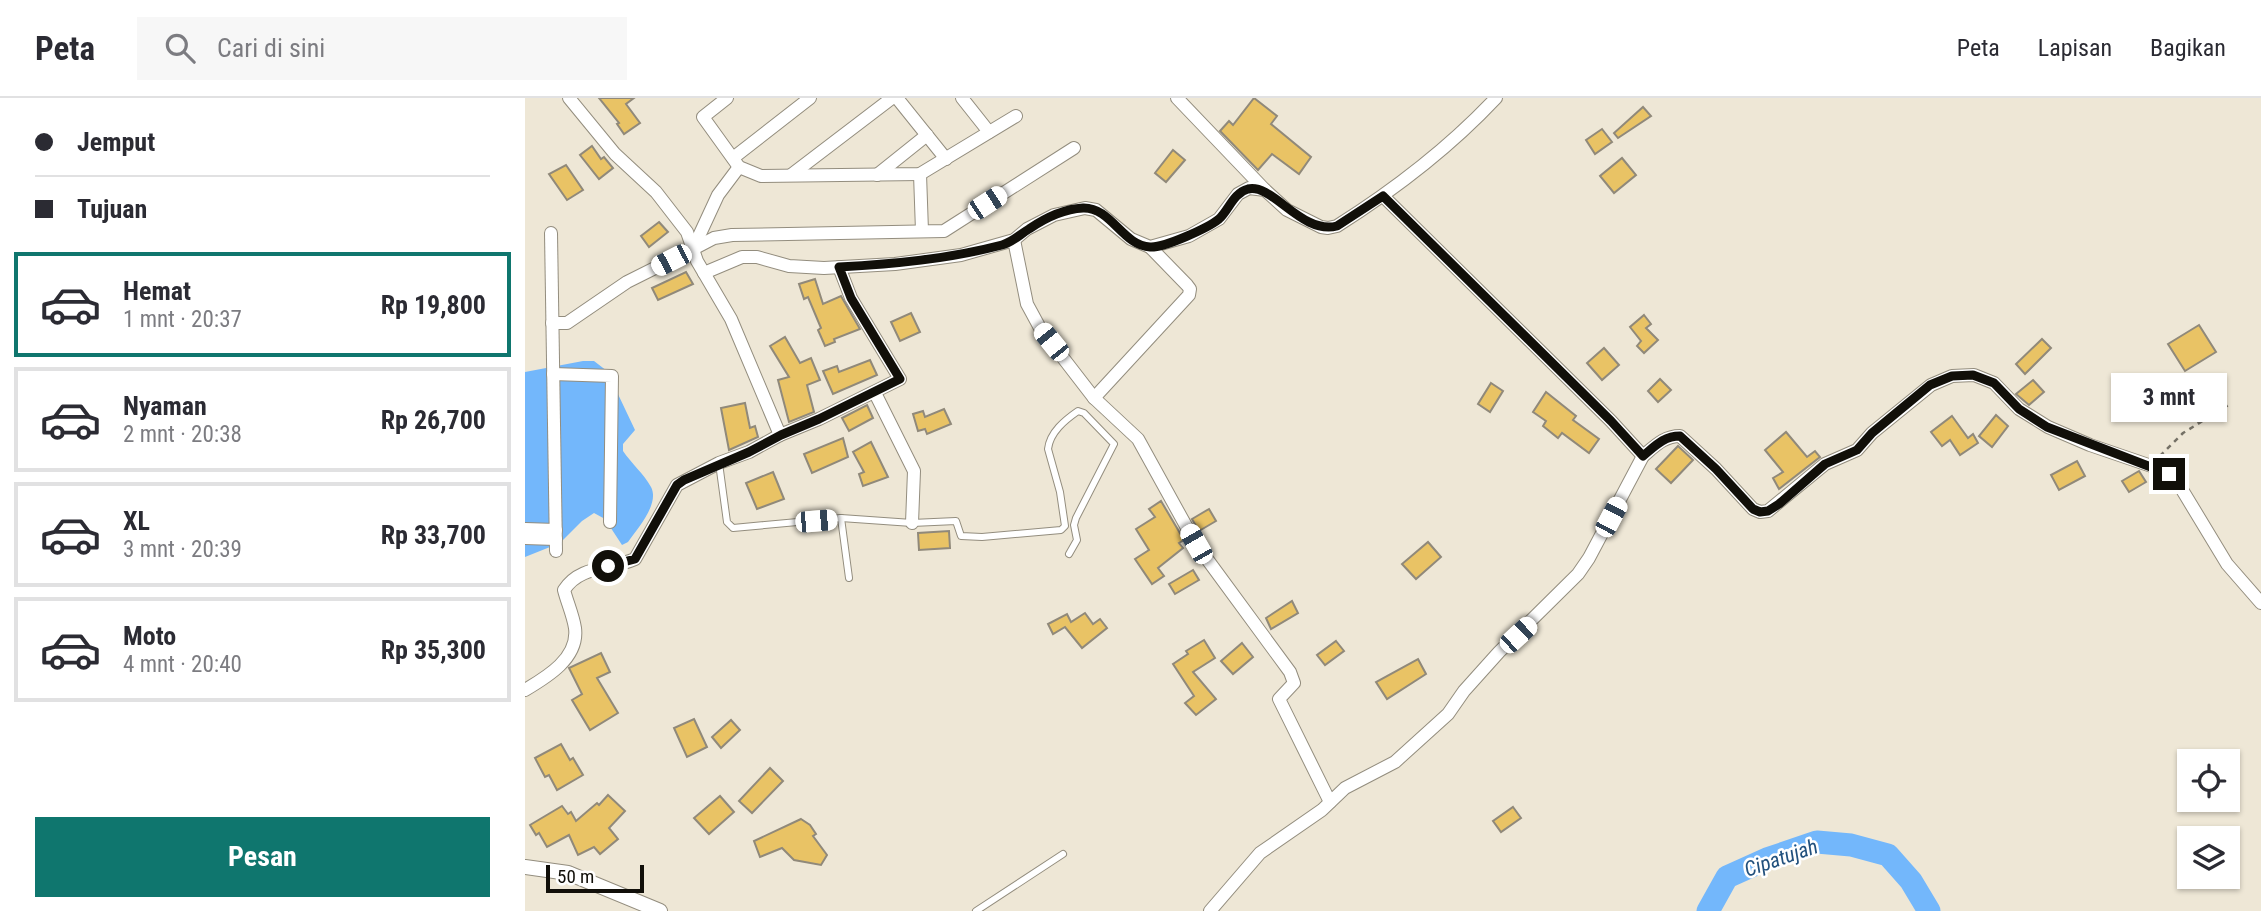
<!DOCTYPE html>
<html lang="id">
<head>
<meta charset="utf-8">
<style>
  :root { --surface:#fff; --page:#f7f7f7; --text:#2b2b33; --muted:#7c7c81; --line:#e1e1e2; --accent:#0f766e }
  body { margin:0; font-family:"Roboto Condensed",sans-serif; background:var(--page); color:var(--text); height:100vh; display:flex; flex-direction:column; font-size:26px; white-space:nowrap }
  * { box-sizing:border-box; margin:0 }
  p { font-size:23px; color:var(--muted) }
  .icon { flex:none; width:38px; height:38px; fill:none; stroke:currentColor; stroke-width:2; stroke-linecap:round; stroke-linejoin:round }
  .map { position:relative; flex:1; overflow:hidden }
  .sheet { display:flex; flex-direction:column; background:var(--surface); width:525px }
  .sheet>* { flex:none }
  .hud { display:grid; align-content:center; height:154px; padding:0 35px; background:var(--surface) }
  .controls { position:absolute; left:1652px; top:651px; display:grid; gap:14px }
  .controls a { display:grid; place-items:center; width:63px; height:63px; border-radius:0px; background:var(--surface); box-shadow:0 2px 5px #0004; font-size:35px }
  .scale { position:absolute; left:21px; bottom:18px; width:98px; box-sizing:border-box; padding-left:7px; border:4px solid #110f09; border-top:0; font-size:19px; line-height:24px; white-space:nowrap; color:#110f09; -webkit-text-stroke:5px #fff; paint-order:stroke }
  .end { position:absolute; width:32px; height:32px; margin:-16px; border:9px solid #110f09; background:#fff; box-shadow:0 0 0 4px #fff }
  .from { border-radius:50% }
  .bubble { position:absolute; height:49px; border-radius:0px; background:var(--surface); box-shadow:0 2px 5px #0004; font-size:23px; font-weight:700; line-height:49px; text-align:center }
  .car { position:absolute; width:21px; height:42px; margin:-21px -10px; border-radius:9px; box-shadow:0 0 5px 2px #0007; background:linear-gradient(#fff 24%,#345 0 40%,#fff 0 76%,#345 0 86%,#fff 0) }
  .hud b { display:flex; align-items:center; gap:24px; height:66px; font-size:26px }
  .hud b+b { border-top:2px solid var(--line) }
  .hud i { width:18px; height:18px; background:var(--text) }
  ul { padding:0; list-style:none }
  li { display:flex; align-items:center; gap:21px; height:105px; margin:0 14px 10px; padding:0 21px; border:4px solid var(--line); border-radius:0px }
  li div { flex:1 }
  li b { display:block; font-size:26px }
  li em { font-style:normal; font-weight:700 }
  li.selected { border-color:var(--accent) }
  li>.icon { width:63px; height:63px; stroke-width:1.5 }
  .action { display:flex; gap:14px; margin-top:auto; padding:14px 35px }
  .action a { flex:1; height:80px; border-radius:0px; background:var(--accent); color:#fff; font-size:28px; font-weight:700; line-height:80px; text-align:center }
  header { display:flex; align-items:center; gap:42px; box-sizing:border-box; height:98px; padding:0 35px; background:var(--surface); border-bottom:2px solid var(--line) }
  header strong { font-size:33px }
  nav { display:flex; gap:38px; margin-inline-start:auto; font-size:24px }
  .search { width:490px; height:63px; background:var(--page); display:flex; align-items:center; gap:18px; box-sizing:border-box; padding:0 24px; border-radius:0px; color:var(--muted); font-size:26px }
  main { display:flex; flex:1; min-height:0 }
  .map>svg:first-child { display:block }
  .water { fill:#73b7fb }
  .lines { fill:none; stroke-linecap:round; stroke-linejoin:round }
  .river { stroke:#73b7fb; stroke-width:23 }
  .building { fill:#e9c365; stroke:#90897a; stroke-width:2 }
  .service-casing { stroke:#938d7e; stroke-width:8 }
  .minor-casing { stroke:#938d7e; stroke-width:14 }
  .tertiary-casing { stroke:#938d7e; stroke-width:16 }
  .path { stroke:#757166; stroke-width:2.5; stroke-dasharray:5 5; stroke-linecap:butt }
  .service { stroke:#fff; stroke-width:6 }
  .minor { stroke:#fff; stroke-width:12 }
  .tertiary { stroke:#fff; stroke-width:14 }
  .route { stroke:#110f09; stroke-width:9 }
  .labels { text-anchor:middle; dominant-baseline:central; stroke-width:5; stroke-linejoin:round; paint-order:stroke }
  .water-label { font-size:21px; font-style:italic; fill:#21507d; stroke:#fff }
</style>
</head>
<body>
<header>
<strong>Peta</strong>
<div class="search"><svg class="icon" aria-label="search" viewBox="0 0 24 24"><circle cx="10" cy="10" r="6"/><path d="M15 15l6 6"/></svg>Cari di sini</div>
<nav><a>Peta</a><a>Lapisan</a><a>Bagikan</a></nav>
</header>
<main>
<section class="sheet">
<div class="hud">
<b><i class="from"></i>Jemput</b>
<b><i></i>Tujuan</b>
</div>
<ul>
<li class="selected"><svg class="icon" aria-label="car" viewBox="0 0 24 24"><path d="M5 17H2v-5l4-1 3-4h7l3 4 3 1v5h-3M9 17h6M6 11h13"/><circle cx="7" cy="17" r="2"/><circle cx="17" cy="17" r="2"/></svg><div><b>Hemat</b><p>1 mnt · 20:37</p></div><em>Rp 19,800</em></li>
<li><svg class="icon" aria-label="car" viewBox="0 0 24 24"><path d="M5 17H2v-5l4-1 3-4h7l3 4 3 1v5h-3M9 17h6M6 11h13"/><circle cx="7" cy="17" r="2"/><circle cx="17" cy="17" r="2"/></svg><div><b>Nyaman</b><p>2 mnt · 20:38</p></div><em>Rp 26,700</em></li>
<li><svg class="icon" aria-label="car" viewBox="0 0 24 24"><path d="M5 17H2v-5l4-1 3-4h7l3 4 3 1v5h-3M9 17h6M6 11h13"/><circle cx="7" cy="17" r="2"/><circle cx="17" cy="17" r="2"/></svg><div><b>XL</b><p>3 mnt · 20:39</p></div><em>Rp 33,700</em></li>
<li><svg class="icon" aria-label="car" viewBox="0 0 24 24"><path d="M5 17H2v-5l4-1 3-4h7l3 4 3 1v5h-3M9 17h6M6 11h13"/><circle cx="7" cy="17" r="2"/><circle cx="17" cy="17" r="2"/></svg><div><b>Moto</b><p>4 mnt · 20:40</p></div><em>Rp 35,300</em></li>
</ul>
<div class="action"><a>Pesan</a></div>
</section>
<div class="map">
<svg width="1736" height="813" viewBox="0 0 1736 813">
  <rect width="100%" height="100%" fill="#eee7d6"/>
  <path class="water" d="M58 263H69L82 273 110 332 98 346V353C106 365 119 376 126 389 135 406 112 431 103 444L97 447 80 421 69 415 57 423 35 445 0 459V274Z"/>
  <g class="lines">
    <path class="river" d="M1183 813 1202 779 1242 761 1292 744 1326 747 1363 757 1386 783 1404 813"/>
  </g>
  <g class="building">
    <path d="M74 0H109L101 6 115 25 99 36 92 26 94 25Z"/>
    <path d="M729 0 752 18 746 26 786 59 774 76 747 56 733 72 695 33 704 23 708 27Z"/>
    <path d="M1118 9 1126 18 1093 40 1089 35Z"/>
    <path d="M1077 31 1087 44 1070 56 1061 42Z"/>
    <path d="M67 48 76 61 79 59 88 70 74 81 55 57Z"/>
    <path d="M648 52 660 62 641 84 630 75Z"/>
    <path d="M1097 60 1111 77 1089 95 1075 78Z"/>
    <path d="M41 67 58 92 42 102 24 76Z"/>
    <path d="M134 124 143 134 124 149 116 138Z"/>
    <path d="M161 174 168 186 133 202 127 190Z"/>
    <path d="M290 181 298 206 316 198 335 231 309 241 310 244 300 248 293 232 296 230 283 199 279 201 274 186Z"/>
    <path d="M386 215 395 234 375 243 366 224Z"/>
    <path d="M1119 217 1126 226 1121 230 1133 242 1119 255 1112 248 1116 243 1105 229Z"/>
    <path d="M1674 227 1691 254 1660 273 1643 246Z"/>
    <path d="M260 239 275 265 286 260 295 282 282 287 289 314 264 324 253 282 264 279 245 248Z"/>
    <path d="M1517 241 1526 250 1500 276 1491 266Z"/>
    <path d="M1079 250 1094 267 1077 282 1062 265Z"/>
    <path d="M345 262 352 277 308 296 298 273 312 268 314 274Z"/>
    <path d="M1135 281 1146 292 1133 304 1123 293Z"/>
    <path d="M1508 282 1519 294 1504 307 1491 296Z"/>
    <path d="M966 285 978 293 965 314 953 306Z"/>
    <path d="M1021 294 1051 318 1048 322 1074 341 1064 355 1037 335 1033 340 1018 328 1021 323 1008 314Z"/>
    <path d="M1679 299 1689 315 1673 324 1663 308Z"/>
    <path d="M220 305 225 330 230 328 233 339 204 352 196 310Z"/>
    <path d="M342 307 348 320 324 333 317 320Z"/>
    <path d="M419 311 426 326 402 336 400 331 393 333 388 316 398 313 400 319Z"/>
    <path d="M1471 317 1483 328 1467 349 1454 338Z"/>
    <path d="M1427 318 1443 340 1448 336 1453 345 1435 357 1425 342 1417 348 1406 334Z"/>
    <path d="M1261 334 1282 359 1290 353 1295 359 1254 391 1248 380 1258 374 1240 352Z"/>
    <path d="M318 340 323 359 287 375 279 356Z"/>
    <path d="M346 344 363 379 338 388 334 376 339 374 328 354Z"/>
    <path d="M1153 348 1168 362 1146 385 1131 371Z"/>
    <path d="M1552 363 1560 378 1534 392 1526 377Z"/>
    <path d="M1614 373 1621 384 1604 394 1597 383Z"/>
    <path d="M248 374 259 401 232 411 221 385Z"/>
    <path d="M636 403 659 442 654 445 658 450 633 470 639 478 627 486 610 461 624 452 611 431 630 419 624 411Z"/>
    <path d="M684 411 691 423 674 433 667 421Z"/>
    <path d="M424 433 425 450 394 452 393 435Z"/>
    <path d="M903 444 916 459 891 481 877 466Z"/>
    <path d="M668 472 674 482 650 496 644 486Z"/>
    <path d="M767 503 773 515 746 531 741 520Z"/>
    <path d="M560 515 568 526 575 521 582 530 557 550 540 529 528 536 523 526 542 516 546 524Z"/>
    <path d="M679 542 690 560 668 574 691 601 671 617 660 605 669 598 648 566 663 556 661 553Z"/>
    <path d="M811 543 819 553 800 567 792 557Z"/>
    <path d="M717 545 728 559 708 576 696 563Z"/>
    <path d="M76 555 85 574 72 580 93 615 65 632 47 602 57 596 44 570Z"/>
    <path d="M893 561 901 576 862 601 851 584Z"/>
    <path d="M169 621 182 649 162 659 149 630Z"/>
    <path d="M206 622 215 632 196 650 187 639Z"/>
    <path d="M36 646 45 662 48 660 58 677 32 692 24 677 20 679 10 660Z"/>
    <path d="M245 670 258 683 227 715 214 703Z"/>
    <path d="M83 697 100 713 84 730 93 741 75 756 69 749 53 757 44 737 22 749 14 735 11 737 5 727 37 708 43 716 46 714 51 723 72 705 74 707Z"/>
    <path d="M195 698 209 714 184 736 169 720Z"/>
    <path d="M988 709 996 720 976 734 968 723Z"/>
    <path d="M276 721 285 727 291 736 288 738 302 757 296 767 269 762 257 750 235 759 229 743Z"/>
  </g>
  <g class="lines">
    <defs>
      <g id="service">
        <path d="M194 365 202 424 208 430 316 420 387 425 431 423 436 438 457 439 536 432 540 428 535 394 523 351C525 334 540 322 553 313L559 315 589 346 551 420 549 427 552 442 544 456"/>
        <path d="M316 420 324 480"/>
        <path d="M451 813 538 756"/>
      </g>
      <g id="minor">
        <path d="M44 0 90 56 131 94 162 134 172 163 206 221 255 337"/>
        <path d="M202 0 178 19 214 69 236 78 395 76 491 18"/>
        <path d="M372 0 421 61"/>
        <path d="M437 0 464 34"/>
        <path d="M652 0 740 92"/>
        <path d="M208 60 285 0"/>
        <path d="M395 76 397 133"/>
        <path d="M266 77 367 0"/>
        <path d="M352 77 402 37"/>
        <path d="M858 98 1086 323 1118 358C1130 348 1139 338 1155 338L1191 371 1228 411 1235 414 1243 413 1300 366 1332 352 1347 335 1406 287 1427 278 1449 277 1469 285 1494 311 1523 329 1565 347 1638 372 1650 380 1702 466 1736 505"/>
        <path d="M26 135 31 453"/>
        <path d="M489 142 502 206 515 230 569 300 613 341 671 446 765 574 769 585 754 601 805 704"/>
        <path d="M168 151 189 140 207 137 419 133 549 50"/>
        <path d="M179 175 217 159H232L264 168 299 170 370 166 436 157 489 142 502 131 529 117 560 110 571 112 606 141 625 149 664 138 694 121 713 96 724 90 740 92 762 112 796 129 803 130 812 128C869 92 924 50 971 0"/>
        <path d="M27 225H42L102 184 168 151 193 97 214 69"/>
        <path d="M28 276 87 278 85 424"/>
        <path d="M350 295 389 373 387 425"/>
        <path d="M569 300 664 197 665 191 662 187 625 149"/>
        <path d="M0 431 31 432"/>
        <path d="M0 440 31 441"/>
        <path d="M0 592C22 579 54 560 50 530 48 517 42 504 39 492 55 467 85 472 110 461L152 387 194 365 224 354 255 337 294 321 375 281 326 200 314 169"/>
        <path d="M685 813 735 755 797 712 820 690 870 664 923 616 939 593 974 554 1053 476 1064 460 1118 358"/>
      </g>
      <path id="tertiary" d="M0 769 43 775 135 813"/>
    </defs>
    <use href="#service" class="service-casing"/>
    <use href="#minor" class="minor-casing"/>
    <use href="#tertiary" class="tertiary-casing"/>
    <path class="path" d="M1635 358 1658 335 1705 306"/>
    <use href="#service" class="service"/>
    <use href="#minor" class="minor"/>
    <use href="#tertiary" class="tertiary"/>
  </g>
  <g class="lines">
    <path class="route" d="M83 468 110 461 152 387 159 382 224 354 256 337 294 321 375 281 326 200 314 169C369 166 423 161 477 147 488 144 494 137 504 131 520 120 538 111 558 110 586 109 598 148 625 149 639 150 683 130 694 121 704 112 708 95 723 91 748 85 776 137 812 128L858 98 1086 323 1118 358C1130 348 1139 338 1155 338L1191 371 1228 411 1235 414 1243 413 1254 406 1300 366 1332 352 1347 335 1405 287 1427 278 1448 277 1469 285 1494 311 1522 329 1644 376"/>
  </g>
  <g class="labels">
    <g class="water-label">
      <text transform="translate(1256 760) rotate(-19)">Cipatujah</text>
    </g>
  </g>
</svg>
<div class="controls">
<a><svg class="icon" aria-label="locate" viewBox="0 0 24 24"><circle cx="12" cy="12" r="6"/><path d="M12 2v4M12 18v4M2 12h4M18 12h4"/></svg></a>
<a><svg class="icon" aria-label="layers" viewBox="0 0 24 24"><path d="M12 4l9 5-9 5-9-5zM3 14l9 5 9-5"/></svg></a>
</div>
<div class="scale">50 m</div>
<i class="end from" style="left:83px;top:468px"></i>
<i class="end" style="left:1644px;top:376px"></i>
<div class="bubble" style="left:1586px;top:275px;width:116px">3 mnt</div>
<i class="car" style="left:462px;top:105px;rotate:57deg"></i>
<i class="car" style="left:146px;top:162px;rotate:243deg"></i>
<i class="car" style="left:526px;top:244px;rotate:321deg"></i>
<i class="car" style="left:1086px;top:419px;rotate:28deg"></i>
<i class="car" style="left:291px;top:423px;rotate:85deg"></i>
<i class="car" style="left:671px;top:446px;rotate:330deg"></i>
<i class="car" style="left:993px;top:537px;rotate:47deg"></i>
</div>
</main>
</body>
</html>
